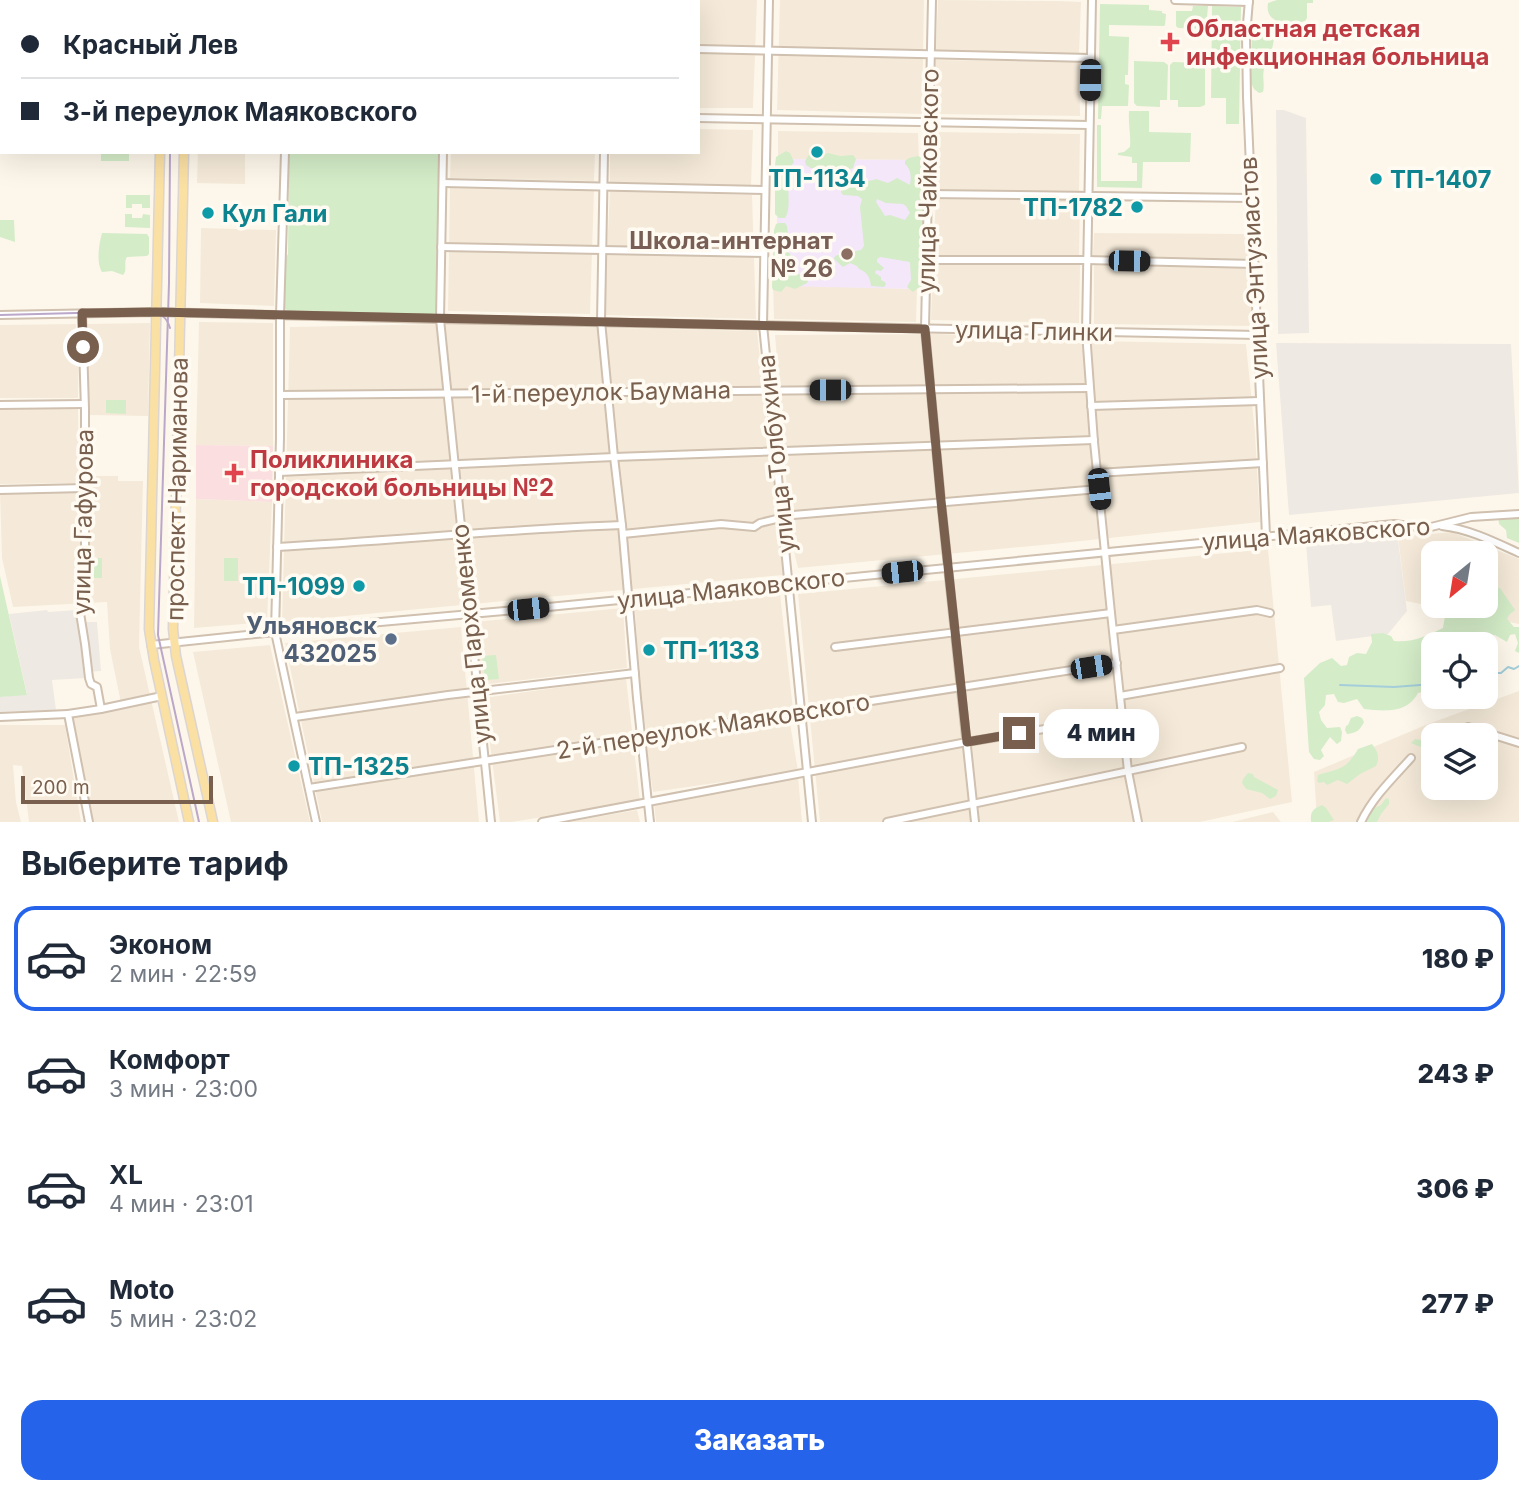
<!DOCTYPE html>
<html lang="ru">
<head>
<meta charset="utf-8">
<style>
  :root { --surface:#fff; --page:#f2f2f3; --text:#1f2937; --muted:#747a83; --line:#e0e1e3; --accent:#2563eb }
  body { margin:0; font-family:Inter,sans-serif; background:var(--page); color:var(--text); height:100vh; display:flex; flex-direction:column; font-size:26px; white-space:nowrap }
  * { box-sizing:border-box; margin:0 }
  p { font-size:23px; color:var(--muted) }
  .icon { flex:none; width:38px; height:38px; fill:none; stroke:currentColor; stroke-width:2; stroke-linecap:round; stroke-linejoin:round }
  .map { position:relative; height:822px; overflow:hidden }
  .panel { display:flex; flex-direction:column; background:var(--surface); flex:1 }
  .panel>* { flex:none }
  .banner { position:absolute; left:0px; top:0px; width:700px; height:154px; box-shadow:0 7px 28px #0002; display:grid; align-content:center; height:154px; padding:0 21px; background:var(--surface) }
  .needle { width:46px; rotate:210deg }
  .buttons { position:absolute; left:1421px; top:541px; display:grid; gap:14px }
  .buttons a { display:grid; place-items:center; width:77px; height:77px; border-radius:14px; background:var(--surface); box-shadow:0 7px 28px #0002; font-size:35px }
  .scale { position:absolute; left:21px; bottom:18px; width:192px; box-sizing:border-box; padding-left:7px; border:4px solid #795f4d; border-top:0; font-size:19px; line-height:24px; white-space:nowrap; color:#795f4d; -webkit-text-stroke:5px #fffbf2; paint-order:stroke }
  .end { position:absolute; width:32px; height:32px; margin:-16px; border:9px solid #795f4d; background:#fff; box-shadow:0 0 0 4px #fff }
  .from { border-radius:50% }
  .bubble { position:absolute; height:49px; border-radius:21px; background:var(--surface); box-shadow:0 7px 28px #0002; font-size:23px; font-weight:800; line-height:49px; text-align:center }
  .car { position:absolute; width:21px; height:42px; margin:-21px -10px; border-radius:9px; box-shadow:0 0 5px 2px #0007; background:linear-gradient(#222 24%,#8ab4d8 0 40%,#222 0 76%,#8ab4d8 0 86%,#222 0) }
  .banner b { display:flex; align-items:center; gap:24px; height:66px; font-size:26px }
  .banner b+b { border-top:2px solid var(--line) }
  .banner i { width:18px; height:18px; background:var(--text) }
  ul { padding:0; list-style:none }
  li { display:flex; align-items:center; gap:21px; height:105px; margin:0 14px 10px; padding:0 7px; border:4px solid transparent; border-radius:21px }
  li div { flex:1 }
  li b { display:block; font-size:26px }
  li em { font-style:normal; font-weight:800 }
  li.current { border-color:var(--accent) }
  li>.icon { width:63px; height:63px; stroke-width:1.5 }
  h2 { padding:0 21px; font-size:32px; line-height:84px }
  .action { display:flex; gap:14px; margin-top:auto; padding:14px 21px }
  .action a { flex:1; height:80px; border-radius:21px; background:var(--accent); color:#fff; font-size:28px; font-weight:800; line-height:80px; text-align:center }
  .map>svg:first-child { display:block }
  .residential { fill:#f5ead9; fill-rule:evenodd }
  .industrial { fill:#efe9e3 }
  .education { fill:#f4e7fa }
  .medical { fill:#fbdee0 }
  .green { fill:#d4ecc8; fill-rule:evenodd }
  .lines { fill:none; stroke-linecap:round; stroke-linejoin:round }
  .stream { stroke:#a4ceda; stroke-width:2 }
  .minor-casing { stroke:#d0c0af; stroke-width:10 }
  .major-casing { stroke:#dcd5d1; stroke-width:11 }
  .minor { stroke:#fff; stroke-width:6 }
  .major { stroke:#fbe0a4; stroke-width:8 }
  .tram { stroke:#bba7c9; stroke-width:2 }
  .route { stroke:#795f4d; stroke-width:9 }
  .health-dot { fill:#e0444e; stroke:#fffbf2; stroke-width:2.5 }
  .culture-dot { fill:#0f9aa8; stroke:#fffbf2; stroke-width:2.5 }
  .education-dot { fill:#8d6e63; stroke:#fffbf2; stroke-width:2.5 }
  .service-dot { fill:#5c6f8a; stroke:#fffbf2; stroke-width:2.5 }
  .labels { text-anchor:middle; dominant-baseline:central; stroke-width:7; stroke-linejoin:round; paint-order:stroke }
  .health-label { font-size:24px; font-weight:bold; fill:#be3a42; stroke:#fffbf2; text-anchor:start }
  .culture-label { font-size:24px; font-weight:bold; fill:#0d838f; stroke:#fffbf2; text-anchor:start }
  .street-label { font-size:24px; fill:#795f4d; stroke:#fffbf2 }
  .education-label { font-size:24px; font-weight:bold; fill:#785e54; stroke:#fffbf2; text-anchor:end }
  .service-label { font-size:24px; font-weight:bold; fill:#4e5e75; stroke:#fffbf2; text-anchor:end }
</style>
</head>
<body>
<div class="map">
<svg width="1519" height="822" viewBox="0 0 1519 822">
  <rect width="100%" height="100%" fill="#fdf7eb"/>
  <g class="residential">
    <path d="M0 0H153V2H2V101H0Z"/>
    <path d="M295 0H757L753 108H698V2H295Z"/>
    <path d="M780 0H924L922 114 777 110Z"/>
    <path d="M938 0 1058 1 1081 2 1079 54 936 51Z"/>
    <path d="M936 60 1079 62 1080 116 935 114Z"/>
    <path d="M698 129 753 130 751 186 610 182V152H698Z"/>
    <path d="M778 131 918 133 919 160 778 159Z"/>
    <path d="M936 132 1080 134 1079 192 937 190Z"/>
    <path d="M198 152H245V184L197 183Z"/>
    <path d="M451 152H595L594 181 450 178Z"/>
    <path d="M450 188 594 191 590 314 448 311Z"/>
    <path d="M610 191 752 195 756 319 604 315Z"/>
    <path d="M936 198 1080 200 1079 258 933 256Z"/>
    <path d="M201 228 276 230 274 306 200 303Z"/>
    <path d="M1094 233 1249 234V260L1093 257Z"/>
    <path d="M933 263 1080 265 1079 323 931 320Z"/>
    <path d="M1094 265 1250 268 1252 326 1094 324Z"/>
    <path d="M773 285 917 289 916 322 774 319Z"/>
    <path d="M199 322 273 323V446L196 445Z"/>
    <path d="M150 323 148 416 89 415 86 324Z"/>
    <path d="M76 324V336L79 337 78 398H0V325Z"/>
    <path d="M444 324 757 331 783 575 282 622 290 327Z"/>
    <path d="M939 334 1094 341 1246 344 1255 433 1260 522 1053 544 798 568 793 547 789 515 775 335Z"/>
    <path d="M0 408H78L79 483 0 484Z"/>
    <path d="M88 476H118V481H143L139 647 179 822H93L73 717 122 708 110 649 107 602 13 607 2 558 0 492H88Z"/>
    <path d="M196 499 272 502 267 622 194 628Z"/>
    <path d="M1452 532 1519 559V624L1406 601 1398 537ZM1433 553H1486V606H1433Z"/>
    <path d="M1268 549 1292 802 1200 822H820L798 594Z"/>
    <path d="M780 594 793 709 646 730 641 700 635 610Z"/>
    <path d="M623 608 627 668 480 685 474 622Z"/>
    <path d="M461 627 479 822H322L285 643Z"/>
    <path d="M270 645 310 822H231L193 652Z"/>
    <path d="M626 678 640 801 512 822H500L484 698Z"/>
    <path d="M1519 691V822H1317L1314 772 1428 724ZM1433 735H1486V788H1433Z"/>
    <path d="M789 717 798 771 653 792 645 738Z"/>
    <path d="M0 725H65L81 822H29L22 766 13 765 16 802 21 822H0Z"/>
    <path d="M798 776 802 822H656L654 803Z"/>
    <path d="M637 810 640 822H568Z"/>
    <path d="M1273 812 1281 822H1232Z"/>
  </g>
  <g class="industrial">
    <path d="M1276 110H1284L1306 118 1309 333 1278 334Z"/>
    <path d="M1276 343 1511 344 1519 493 1289 515Z"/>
    <path d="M1397 532 1407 611 1388 634 1336 641 1331 605 1311 607 1306 543Z"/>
    <path d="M47 610 48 612 77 610 78 622H97L101 671 86 672V678L52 680 56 710 0 712V697L27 694 9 614Z"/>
  </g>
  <path class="education" d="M778 159 919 160 917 289 776 286Z"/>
  <path class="medical" d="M196 445 273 446 272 502 196 499Z"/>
  <g class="green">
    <path d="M1277 0H1313V3H1307V18L1305 21C1290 26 1264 24 1268 3Z"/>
    <path d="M1100 4 1149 5V10L1162 11V13L1166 14 1165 25 1164 26 1109 25V36L1129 37 1128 75H1125V84L1129 85 1128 106H1102L1101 119H1098Z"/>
    <path d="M1193 6H1208L1206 29 1178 28 1176 26V11H1192Z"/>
    <path d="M1212 6 1241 7 1239 124H1226V98H1211Z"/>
    <path d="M1258 23 1263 24 1274 36C1273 54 1268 55 1264 69 1262 77 1265 84 1263 92L1259 93 1254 89 1251 83 1252 31Z"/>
    <path d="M1134 61 1164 62 1168 65 1167 100H1160V107L1137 106 1134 103Z"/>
    <path d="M1173 62 1200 63 1205 65V105L1200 107H1178V100H1170V65Z"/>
    <path d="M1129 111H1149V132L1191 133 1190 162H1143L1142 188 1097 187V125H1101V181H1137V163H1132V157L1118 155V153L1124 152 1130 147C1131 134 1128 123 1129 111Z"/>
    <path d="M786 151 790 153 794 162C782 176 794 206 785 218H779L775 214V165L776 157Z"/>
    <rect x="101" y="152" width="28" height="9"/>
    <path d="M289 152H441L437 313 432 314 289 311 283 308 285 297 283 290V263L288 254Z"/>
    <path d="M810 153 819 156 828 153 840 156 853 155 856 159 853 168 845 171 840 179 839 187 836 189 834 187 833 180 827 177 825 169 811 168 806 165 805 161Z"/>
    <path d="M918 156 922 158 923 163 926 166 924 286 918 288 913 292 907 287 911 280 910 262 880 257 877 259V262L884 268 881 271 876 270 875 273 881 277V280L885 282 886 284 884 287 871 286C870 277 867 272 859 269L857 266 850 263 843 267 834 259 835 256C839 254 842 255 846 254 852 254 855 250 861 250L864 246 860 207 862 199 858 196 843 195 841 192C844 175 863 185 876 179L888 183 897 178 910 185C911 179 912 170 905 164V161L909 158ZM877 199 886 203 903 204 906 206 910 213 905 220 890 215 885 216 876 202Z"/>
    <path d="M126 195H150V208H142V204H132V208H126Z"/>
    <path d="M125 214H132V218H142L143 214 150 215V228L125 227Z"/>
    <path d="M0 220H14L15 242 0 237Z"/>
    <path d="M779 223H785L787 226 788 235 783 248C792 255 795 259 793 270L795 273 805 276 808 281 807 283 795 289 786 286 781 292 773 290 772 287 774 230 776 224Z"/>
    <path d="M102 233 147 234 149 237V254L147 256 127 257C123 263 128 270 123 275L112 271 102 272C96 263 99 244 102 233Z"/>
    <path d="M106 400H126V414L106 413Z"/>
    <path d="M1498 516 1504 519 1511 516H1519V543L1507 538 1506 530 1499 524Z"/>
    <rect x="89" y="558" width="13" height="20"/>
    <rect x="224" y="558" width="14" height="23"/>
    <path d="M0 575V576L27 695 0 697Z"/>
    <path d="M1495 587 1500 588 1515 610 1509 615 1507 619 1514 627H1519V653L1515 651 1518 643 1515 634 1510 635 1507 642 1495 635 1488 636 1481 644H1433L1429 669 1433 673 1432 690 1418 693C1407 714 1384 711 1364 709L1357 699 1344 703 1338 702 1334 694 1326 695 1325 705 1319 712 1321 720 1327 728 1340 727 1342 732 1341 741 1337 744 1330 737 1321 750 1324 756 1320 760 1314 759 1309 752 1304 678 1320 663 1332 658 1341 666 1347 665 1349 657 1357 653 1366 654 1372 642 1371 634 1383 633 1391 636 1394 641C1412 643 1427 636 1443 628L1445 616 1431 610 1433 597V606H1486V591L1491 593Z"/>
    <path d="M496 655 499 679 485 680 482 656Z"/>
    <path d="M1357 716 1362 718 1364 722C1360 730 1357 733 1347 734L1345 730 1346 726 1348 725 1351 718Z"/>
    <path d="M1415 739 1433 742V766L1428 764V750L1411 743Z"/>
    <path d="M1372 744C1378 752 1380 757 1376 766L1360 774 1347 784 1338 780 1327 785 1324 782 1319 783 1317 781 1318 775C1340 768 1346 770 1358 749Z"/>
    <path d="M1248 773 1253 774 1254 777 1278 790 1276 796 1270 799 1262 793 1246 789 1242 783 1243 779Z"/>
    <path d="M1386 798 1389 799V804L1381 814 1377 822H1363L1370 810 1381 805Z"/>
    <path d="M1322 805 1326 808 1334 820 1329 822H1311C1310 811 1313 809 1322 805Z"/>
  </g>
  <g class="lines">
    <g class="stream">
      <path d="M1486 673H1501L1508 667 1514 669 1519 666"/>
      <path d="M1340 685 1394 687 1433 684"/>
    </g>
    <defs>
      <g id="minor">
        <path d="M769 0 763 325 812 822"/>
        <path d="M932 0 925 329 941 501 975 822"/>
        <path d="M1092 0 1086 332 1094 442 1111 613 1128 771 1138 822"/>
        <path d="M1175 0 1249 2"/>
        <path d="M1249 0 1246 36 1247 97 1266 536"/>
        <path d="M85 2V0"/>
        <path d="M289 2V0"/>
        <path d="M447 2V0"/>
        <path d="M607 2V0"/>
        <path d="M0 26H2"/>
        <path d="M698 49 1090 58"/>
        <path d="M0 110H2"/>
        <path d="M698 118 1089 125"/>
        <path d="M285 152 280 315V438L275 632 316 822"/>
        <path d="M443 152 440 319 491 822"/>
        <path d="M604 152 601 321 614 457 622 525 637 698 650 822"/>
        <path d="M443 183 765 190"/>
        <path d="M928 194 1251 198"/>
        <path d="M441 247 764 253"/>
        <path d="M927 260H1086L1255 264"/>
        <path d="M82 313 85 409V600L80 613 85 644 89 678 91 684 97 687 101 709 68 714 89 822"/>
        <path d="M0 315 156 312 435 319 1258 335"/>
        <path d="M280 395 1090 388"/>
        <path d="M0 405 84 404"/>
        <path d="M1091 406 1260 401"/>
        <path d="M279 472 614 457 1094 440"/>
        <path d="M1097 473 1263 463"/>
        <path d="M0 490 85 488"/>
        <path d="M1442 526C1469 529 1495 542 1519 553"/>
        <path d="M623 534 721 524 754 527 760 523 793 515 1099 489"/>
        <path d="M277 547C392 541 507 529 622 525"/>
        <path d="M1113 630 1257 610 1270 613"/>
        <path d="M151 645 313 628 528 609 1394 524 1427 528 1471 517 1519 514"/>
        <path d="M835 647 1111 613"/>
        <path d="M1120 696 1280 668"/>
        <path d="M101 709 162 696"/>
        <path d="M0 717 68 714"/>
        <path d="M295 717 448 695 635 673"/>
        <path d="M1468 727 1519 743"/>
        <path d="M309 788 1117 663"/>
        <path d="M542 822 967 742 1122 716"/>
        <path d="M887 822 1242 747"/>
        <path d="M1361 822C1373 797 1393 778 1411 758"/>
      </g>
      <g id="major">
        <path d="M163 2V0"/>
        <path d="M187 2V0"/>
        <path d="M160 152 149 629 154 660 189 822"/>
        <path d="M184 152 173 629 176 656 213 822"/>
      </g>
    </defs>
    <use href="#minor" class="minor-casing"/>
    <use href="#major" class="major-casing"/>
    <use href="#minor" class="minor"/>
    <use href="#major" class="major"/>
    <g class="tram">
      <path d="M172 2 173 0"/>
      <path d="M170 152 169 283 158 635 199 822"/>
      <path d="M0 315 152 311C162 314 167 318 170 328"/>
    </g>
  </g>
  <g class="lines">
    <path class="route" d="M83 347 82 313H90L156 312 925 329 941 501 967 742 1019 733"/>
  </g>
  <g class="health-dot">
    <path d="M1166.5 31.5h7v7h7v7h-7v7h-7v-7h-7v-7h7z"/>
    <path d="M230.5 462.5h7v7h7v7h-7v7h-7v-7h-7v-7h7z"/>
  </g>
  <g class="culture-dot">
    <circle cx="817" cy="152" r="7"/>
    <circle cx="1376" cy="179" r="7"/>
    <circle cx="1137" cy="207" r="7"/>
    <circle cx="208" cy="213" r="7"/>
    <circle cx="359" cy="586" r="7"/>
    <circle cx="649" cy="650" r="7"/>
    <circle cx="294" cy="766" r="7"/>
  </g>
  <circle class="education-dot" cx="847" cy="254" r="7"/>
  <circle class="service-dot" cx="391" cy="639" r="7"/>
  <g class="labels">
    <g class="health-label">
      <text x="1186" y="28">Областная детская<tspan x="1186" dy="28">инфекционная больница</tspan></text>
      <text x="250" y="459">Поликлиника<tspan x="250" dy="28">городской больницы №2</tspan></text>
    </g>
    <g class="culture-label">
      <text x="817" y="178" text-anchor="middle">ТП-1134</text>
      <text x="1390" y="179">ТП-1407</text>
      <text x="1123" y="207" text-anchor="end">ТП-1782</text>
      <text x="222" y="213">Кул Гали</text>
      <text x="345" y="586" text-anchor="end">ТП-1099</text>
      <text x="663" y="650">ТП-1133</text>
      <text x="308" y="766">ТП-1325</text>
    </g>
    <g class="street-label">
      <text transform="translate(928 181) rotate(-89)">улица Чайковского</text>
      <text transform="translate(1254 268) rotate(-93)">улица Энтузиастов</text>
      <text transform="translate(1034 331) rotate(1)">улица Глинки</text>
      <text transform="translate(601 392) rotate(-1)">1-й переулок Баумана</text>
      <text transform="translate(776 454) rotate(-96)">улица Толбухина</text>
      <text transform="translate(177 489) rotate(-89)">проспект Нариманова</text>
      <text transform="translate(83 522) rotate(-89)">улица Гафурова</text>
      <text transform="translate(1316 534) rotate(-4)">улица Маяковского</text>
      <text transform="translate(731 589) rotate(-6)">улица Маяковского</text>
      <text transform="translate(471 634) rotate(-96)">улица Пархоменко</text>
      <text transform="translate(713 726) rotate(-9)">2-й переулок Маяковского</text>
    </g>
    <g class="education-label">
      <text x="833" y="240">Школа-интернат<tspan x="833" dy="28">№ 26</tspan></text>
    </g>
    <g class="service-label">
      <text x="377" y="625">Ульяновск<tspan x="377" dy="28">432025</tspan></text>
    </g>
  </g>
</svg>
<div class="buttons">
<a><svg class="needle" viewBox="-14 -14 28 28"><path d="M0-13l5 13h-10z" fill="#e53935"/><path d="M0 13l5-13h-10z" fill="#747a83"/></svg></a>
<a><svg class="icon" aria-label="locate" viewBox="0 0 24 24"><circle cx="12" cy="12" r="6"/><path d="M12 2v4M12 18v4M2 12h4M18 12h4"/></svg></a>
<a><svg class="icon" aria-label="layers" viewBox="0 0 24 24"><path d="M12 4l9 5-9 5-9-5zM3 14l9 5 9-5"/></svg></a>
</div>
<div class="scale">200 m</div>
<i class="end from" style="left:83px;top:347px"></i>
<i class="end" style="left:1019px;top:733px"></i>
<div class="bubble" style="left:1043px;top:709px;width:116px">4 мин</div>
<i class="car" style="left:1090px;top:80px;rotate:181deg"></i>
<i class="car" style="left:1129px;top:261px;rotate:91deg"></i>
<i class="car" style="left:830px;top:390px;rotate:270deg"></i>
<i class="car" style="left:1099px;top:489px;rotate:174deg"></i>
<i class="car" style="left:902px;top:572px;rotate:264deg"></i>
<i class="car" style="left:528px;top:609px;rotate:84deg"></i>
<i class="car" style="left:1091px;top:667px;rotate:81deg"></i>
<div class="banner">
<b><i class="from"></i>Красный Лев</b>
<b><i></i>3-й переулок Маяковского</b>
</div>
</div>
<section class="panel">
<h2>Выберите тариф</h2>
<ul>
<li class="current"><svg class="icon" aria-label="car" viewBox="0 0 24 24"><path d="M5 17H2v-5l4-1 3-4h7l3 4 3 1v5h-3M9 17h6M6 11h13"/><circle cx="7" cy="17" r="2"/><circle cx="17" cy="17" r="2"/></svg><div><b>Эконом</b><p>2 мин · 22:59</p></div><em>180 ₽</em></li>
<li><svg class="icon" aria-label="car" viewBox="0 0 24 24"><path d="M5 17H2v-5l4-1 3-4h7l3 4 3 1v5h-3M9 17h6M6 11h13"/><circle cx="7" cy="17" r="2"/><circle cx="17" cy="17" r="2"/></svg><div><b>Комфорт</b><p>3 мин · 23:00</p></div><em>243 ₽</em></li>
<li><svg class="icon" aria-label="car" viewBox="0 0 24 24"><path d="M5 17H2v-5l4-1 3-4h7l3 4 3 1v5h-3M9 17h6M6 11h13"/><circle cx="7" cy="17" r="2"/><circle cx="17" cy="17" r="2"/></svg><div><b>XL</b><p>4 мин · 23:01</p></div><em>306 ₽</em></li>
<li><svg class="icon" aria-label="car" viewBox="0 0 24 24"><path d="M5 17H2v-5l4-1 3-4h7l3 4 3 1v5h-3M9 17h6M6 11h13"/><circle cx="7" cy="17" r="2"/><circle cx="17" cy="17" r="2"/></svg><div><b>Moto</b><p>5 мин · 23:02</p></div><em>277 ₽</em></li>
</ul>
<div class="action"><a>Заказать</a></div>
</section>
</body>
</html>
